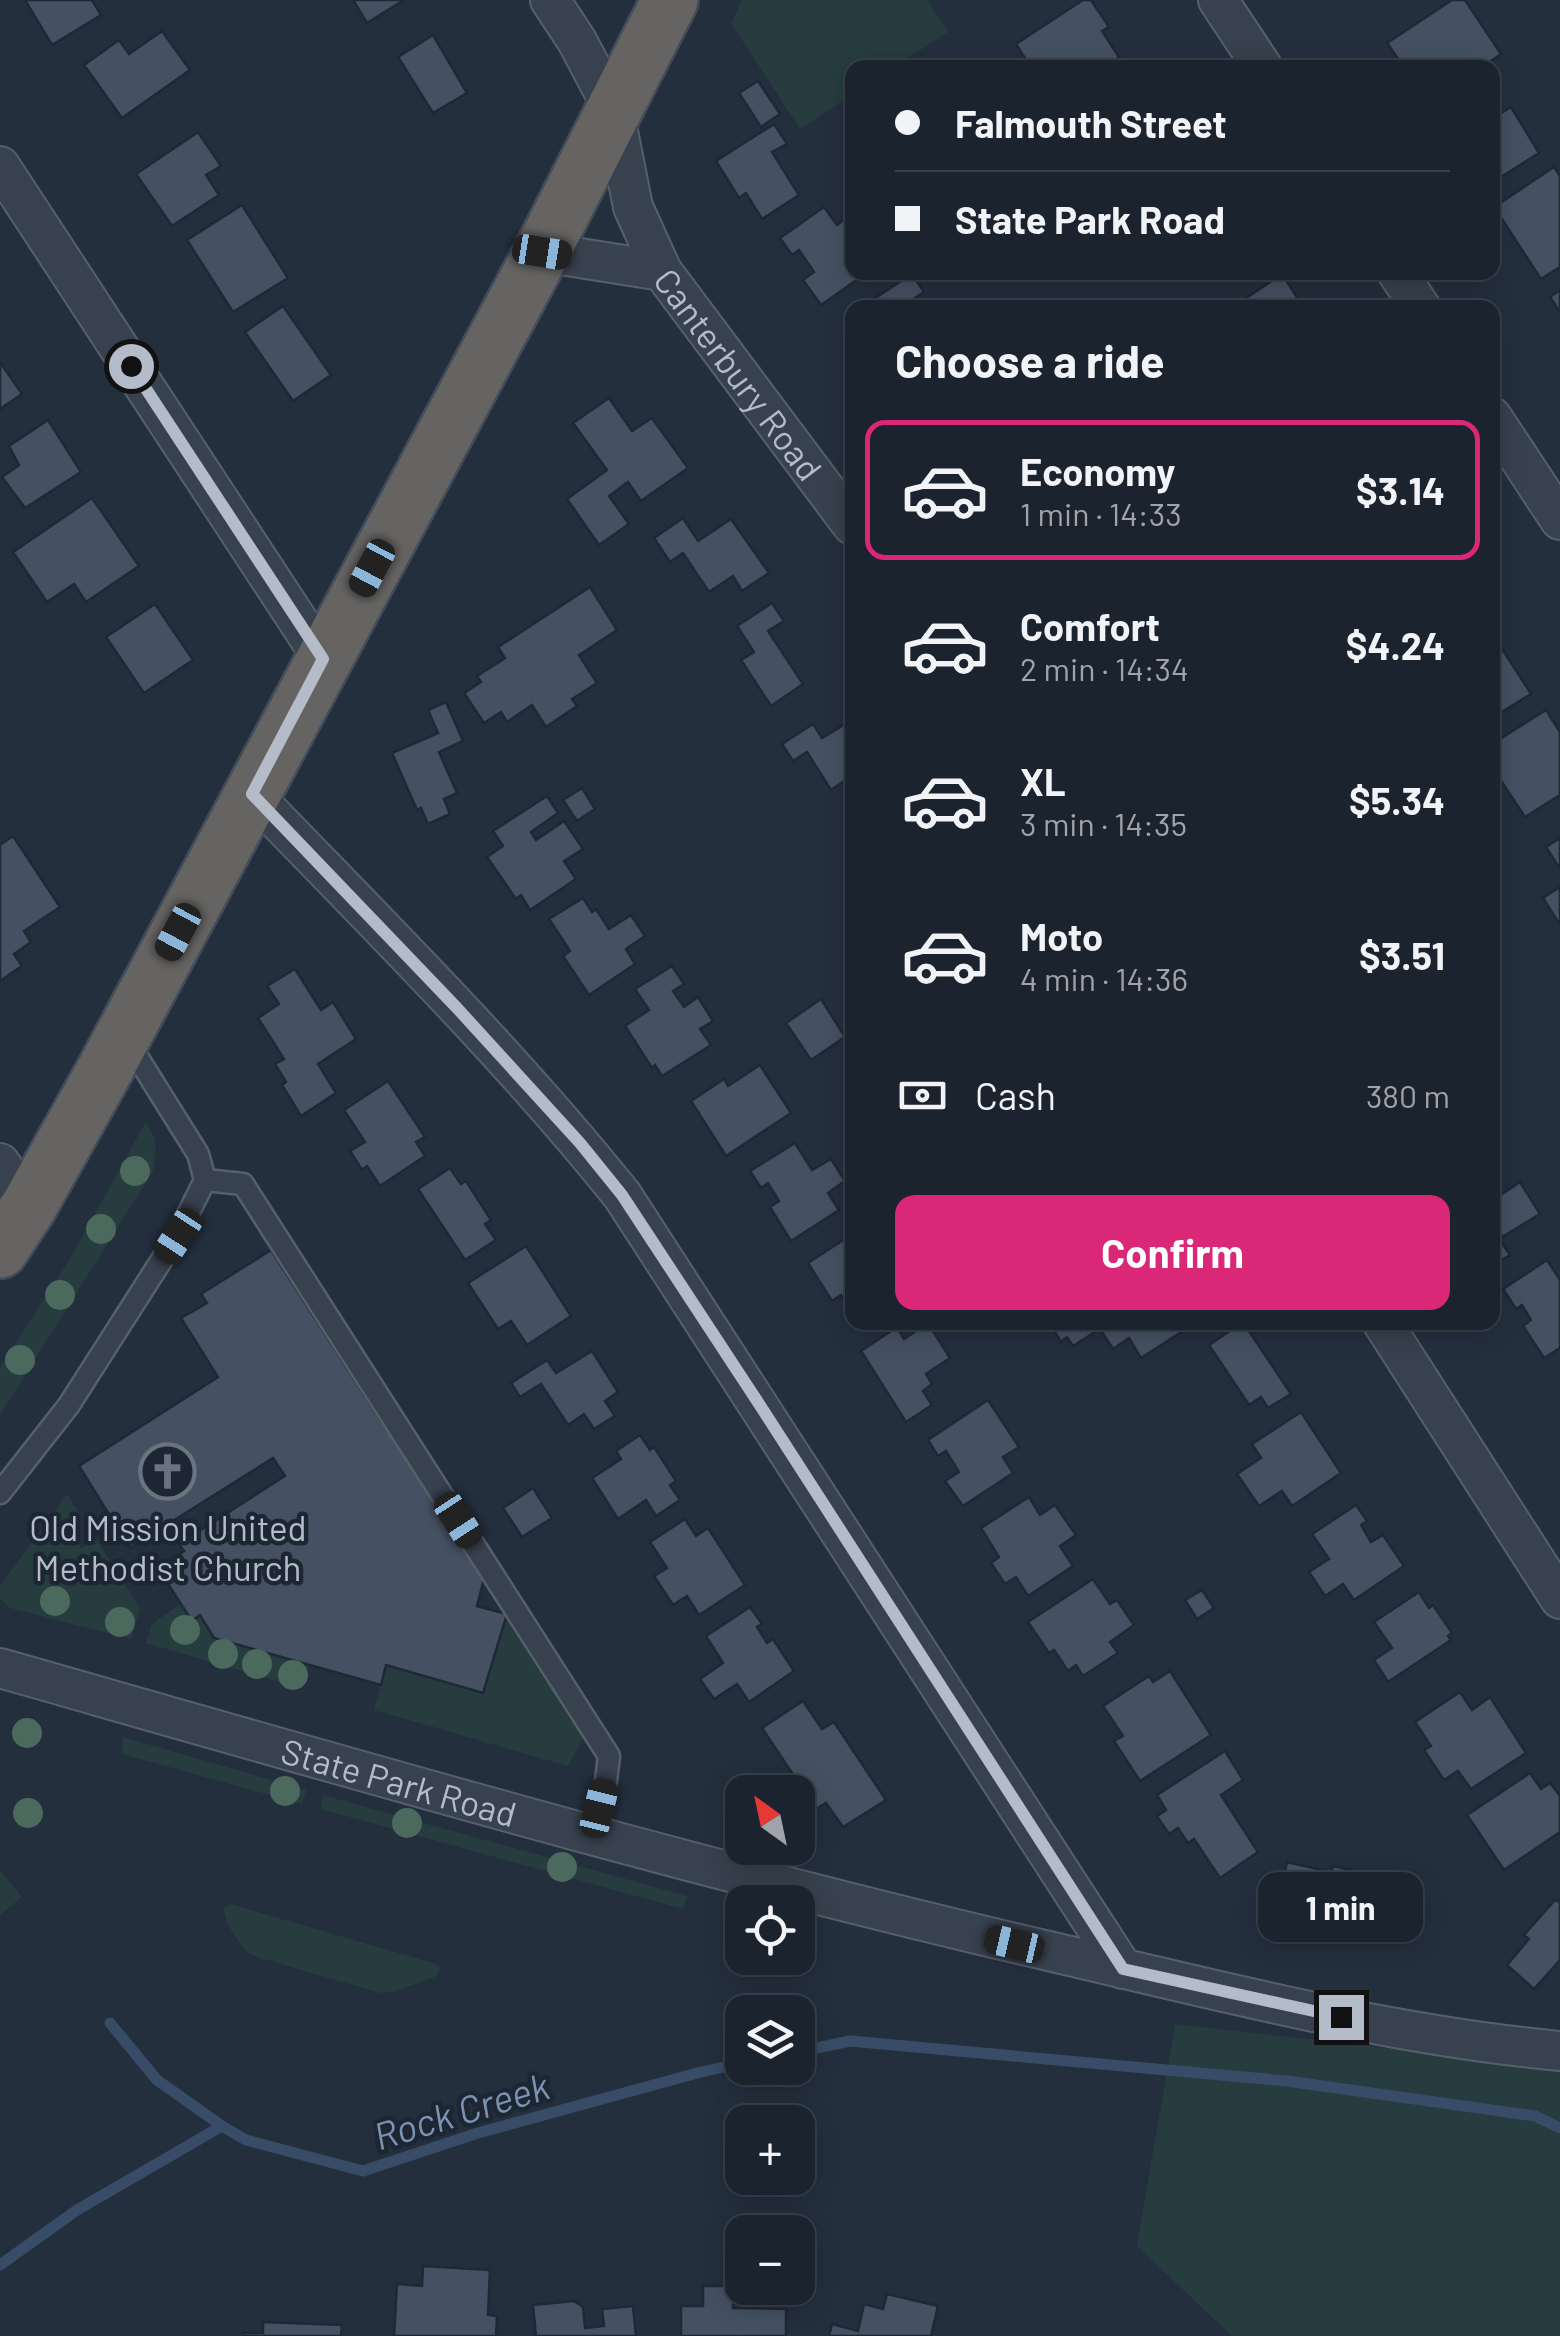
<!DOCTYPE html>
<html lang="en">
<head>
<meta charset="utf-8">
<style>
  :root { --surface:#1b232e; --page:#242b36; --text:#f1f3f6; --muted:#a0a4aa; --line:#39404a; --accent:#db2777 }
  body { margin:0; font-family:Barlow,sans-serif; background:var(--page); color:var(--text); height:100vh; display:flex; flex-direction:column; font-size:38px; white-space:nowrap }
  * { box-sizing:border-box; margin:0 }
  p { font-size:32px; color:var(--muted) }
  .icon { flex:none; width:55px; height:55px; fill:none; stroke:currentColor; stroke-width:2; stroke-linecap:round; stroke-linejoin:round }
  .map { position:relative; flex:1; overflow:hidden }
  .details { position:absolute; left:845px; top:300px; width:655px; height:1030px; display:flex; flex-direction:column; background:var(--surface); border-radius:20px; box-shadow:0 5px 25px #0003,0 0 0 2px var(--line) }
  .details>* { flex:none }
  .hud { position:absolute; left:845px; top:60px; width:655px; height:220px; border-radius:20px; box-shadow:0 5px 25px #0003,0 0 0 2px var(--line); display:grid; align-content:center; height:220px; padding:0 50px; background:var(--surface) }
  .needle { width:65px; rotate:327deg }
  .controls { position:absolute; left:725px; top:1775px; display:grid; gap:20px }
  .controls a { display:grid; place-items:center; width:90px; height:90px; border-radius:20px; background:var(--surface); box-shadow:0 5px 25px #0003,0 0 0 2px var(--line); font-size:50px }
  .end { position:absolute; width:45px; height:45px; margin:-22px; border:12px solid #b4bcc9; background:#111; box-shadow:0 0 0 5px #111 }
  .from { border-radius:50% }
  .bubble { position:absolute; height:70px; border-radius:20px; background:var(--surface); box-shadow:0 5px 25px #0003,0 0 0 2px var(--line); font-size:32px; font-weight:700; line-height:70px; text-align:center }
  .car { position:absolute; width:30px; height:60px; margin:-30px -15px; border-radius:12px; box-shadow:0 0 8px 2px #0007; background:linear-gradient(#222 24%,#8ab4d8 0 40%,#222 0 76%,#8ab4d8 0 86%,#222 0) }
  .hud b { display:flex; align-items:center; gap:35px; height:95px; font-size:38px }
  .hud b+b { border-top:2px solid var(--line) }
  .hud i { width:25px; height:25px; background:var(--text) }
  ul { padding:0; list-style:none }
  li { display:flex; align-items:center; gap:30px; height:140px; margin:0 20px 15px; padding:0 30px; border:5px solid transparent; border-radius:20px }
  li div { flex:1 }
  li b { display:block; font-size:38px }
  li em { font-style:normal; font-weight:700 }
  li.selected { border-color:var(--accent) }
  li>.icon { width:90px; height:90px; stroke-width:1.5 }
  h2 { padding:0 50px; font-size:45px; line-height:120px }
  .pay { display:flex; align-items:center; gap:25px; height:110px; padding:0 50px; font-size:38px }
  .pay p { margin-inline-start:auto }
  .cta { display:flex; gap:20px; margin-top:auto; padding:20px 50px }
  .cta a { flex:1; height:115px; border-radius:20px; background:var(--accent); color:#fff; font-size:40px; font-weight:700; line-height:115px; text-align:center }
  .map>svg:first-child { display:block }
  .green { fill:#263c3f }
  .lines { fill:none; stroke-linecap:round; stroke-linejoin:round }
  .stream { stroke:#394c67; stroke-width:11 }
  .building { fill:#455162; stroke:#1f2835; stroke-width:2.5 }
  .service-casing { stroke:#565f6c; stroke-width:25 }
  .minor-casing { stroke:#565f6c; stroke-width:42 }
  .trunk-casing { stroke:#434c59; stroke-width:60 }
  .service { stroke:#38414e; stroke-width:20 }
  .minor { stroke:#38414e; stroke-width:38 }
  .trunk { stroke:#656462; stroke-width:55 }
  .tree { fill:#4b6a5d }
  .route { stroke:#b4bcc9; stroke-width:12 }
  .labels { text-anchor:middle; dominant-baseline:central; stroke-width:9; stroke-linejoin:round; paint-order:stroke }
  .street-label { font-size:35px; fill:#b4bcc9; stroke:#1d2633 }
  .poi-label { font-size:35px; fill:#b4bcc9; stroke:#1d2633 }
  .water-label { font-size:38px; font-style:italic; fill:#7c92b1; stroke:#1d2633 }
</style>
</head>
<body>
<div class="map">
<svg width="1560" height="2336" viewBox="0 0 1560 2336">
  <rect width="100%" height="100%" fill="#242f3e"/>
  <g class="green">
    <path d="M742 0H927L948 32 894 67 852 68V95L800 129 731 23Z"/>
    <path d="M145 1123C159 1136 156 1154 153 1171L0 1415V1368L73 1254Z"/>
    <path d="M67 1494 79 1513 66 1521 65 1526 81 1548 96 1539 140 1609 131 1639 10 1608 0 1598V1586Z"/>
    <path d="M181 1604 191 1620 200 1615 214 1638 309 1665 301 1688 146 1643 152 1624Z"/>
    <path d="M507 1614 585 1734 568 1766 374 1710 386 1665 483 1693Z"/>
    <path d="M123 1737 306 1790 302 1804 122 1754Z"/>
    <path d="M323 1795 687 1896 683 1909 321 1809Z"/>
    <path d="M0 1870 22 1897 0 1915Z"/>
    <path d="M230 1904 433 1963 440 1967 437 1976 393 1992 380 1993 251 1955C239 1945 224 1923 224 1908Z"/>
    <path d="M1175 2024 1560 2068V2336H1232L1137 2246Z"/>
  </g>
  <g class="lines">
    <g class="stream">
      <path d="M110 2023 157 2080 222 2126"/>
      <path d="M798 2052 850 2041 1287 2081 1535 2116 1560 2128"/>
      <path d="M0 2265 77 2210 222 2126 246 2140 363 2171 478 2133 701 2072 742 2063"/>
    </g>
  </g>
  <g class="building">
    <path d="M25 0H92L101 15 52 45Z"/>
    <path d="M353 0H404L367 23Z"/>
    <path d="M1083 0H1091L1109 27 1102 31 1119 57 1104 68H1022L1028 63 1016 44Z"/>
    <path d="M1452 0H1465L1501 54 1481 68H1394L1401 63 1387 43Z"/>
    <path d="M162 31 190 70 122 118 84 65 119 40 129 54Z"/>
    <path d="M433 35 467 93 433 113 398 57Z"/>
    <path d="M758 81 780 114 761 127 739 93Z"/>
    <path d="M1492 106 1498 115 1511 107 1539 153 1493 182Z"/>
    <path d="M774 124 787 144 772 152 799 195 762 219 746 193 739 198 716 161Z"/>
    <path d="M198 132 221 166 206 175 219 195 172 226 136 174Z"/>
    <path d="M1554 167 1560 176V267L1541 279 1494 207Z"/>
    <path d="M242 205 288 278 233 312 187 240Z"/>
    <path d="M824 207 837 225 852 213V272H868L821 305 803 280 814 272 799 250 792 255 780 238Z"/>
    <path d="M912 274 924 292 904 305 906 308H860Z"/>
    <path d="M1282 274 1304 308H1231Z"/>
    <path d="M1560 290V312L1550 297Z"/>
    <path d="M283 306 331 375 293 401 245 332Z"/>
    <path d="M0 362 22 394 0 409Z"/>
    <path d="M609 398 632 431 652 418 688 468 641 501 628 482 609 496 629 524 599 545 567 499 607 470 573 423Z"/>
    <path d="M48 420 81 472 25 508 2 477 19 465 9 446Z"/>
    <path d="M92 498 139 566 86 602 74 584 47 602 13 552Z"/>
    <path d="M683 518 698 541 731 519 769 573 742 591 733 576 709 592 683 553 670 562 654 538Z"/>
    <path d="M590 587 617 630 579 655 597 683 572 699 577 706 546 727 532 705 507 722 501 712 484 723 464 693 481 682 477 676 505 658 498 647Z"/>
    <path d="M772 603 784 621 768 631 803 684 771 706 741 660 754 652 737 626Z"/>
    <path d="M155 604 193 660 144 693 106 637Z"/>
    <path d="M1492 633 1531 694 1492 718Z"/>
    <path d="M446 702 463 741 439 752 457 793 444 799 450 814 428 824 421 808 417 810 392 753 438 733 428 710Z"/>
    <path d="M1546 710 1560 732V795L1525 817 1492 767V744Z"/>
    <path d="M850 721 852 725V788L847 779 831 790 807 752 793 761 782 744 813 724 822 738Z"/>
    <path d="M582 788 595 809 577 821 563 800Z"/>
    <path d="M547 796 558 813 531 832 536 840 564 821 583 849 564 861 576 879 530 910 521 895 516 899 487 857 503 846 493 831Z"/>
    <path d="M13 836 60 907 24 931 31 942 14 954 22 966 0 981V845Z"/>
    <path d="M1560 838V869L1546 847Z"/>
    <path d="M1560 887V925L1543 898Z"/>
    <path d="M583 898 592 912 596 909 609 929 631 915 645 936 626 949 635 964 589 995 563 956 570 951 549 919Z"/>
    <path d="M672 966 684 984 673 991 684 1007 698 997 713 1021 700 1029 711 1045 662 1076 655 1065 652 1068 625 1026 649 1010 635 989Z"/>
    <path d="M295 969 321 1010 333 1002 356 1039 318 1064 336 1093 301 1116 282 1085 286 1082 275 1064 284 1059 258 1018 279 1004 267 986Z"/>
    <path d="M821 999 845 1037 811 1060 786 1023Z"/>
    <path d="M760 1065 791 1113 726 1156 691 1101 724 1079 728 1086Z"/>
    <path d="M388 1081 425 1137 416 1142 425 1156 380 1186 367 1166 362 1170 350 1151 365 1142 344 1110Z"/>
    <path d="M795 1143 812 1170 831 1159 845 1181 828 1193 839 1210 791 1241 770 1207 779 1201 768 1183 761 1188 750 1171Z"/>
    <path d="M450 1168 461 1184 466 1181 491 1220 485 1224 496 1240 465 1260 418 1189Z"/>
    <path d="M1520 1182 1540 1214 1499 1239 1510 1255 1492 1266V1193L1496 1198Z"/>
    <path d="M851 1235 852 1304 848 1307 841 1295 832 1301 808 1263Z"/>
    <path d="M526 1246 571 1316 527 1345 511 1321 498 1329 468 1283Z"/>
    <path d="M271 1250 381 1421 387 1416 486 1571 477 1606 507 1614 483 1693 386 1665 381 1685 214 1638 200 1615 192 1621 157 1567 184 1551 179 1544 285 1476 273 1458 130 1548 79 1466 218 1377 181 1318 207 1303 201 1294Z"/>
    <path d="M1547 1260 1560 1280V1348L1544 1358 1523 1326 1531 1320 1522 1305 1516 1309 1503 1289Z"/>
    <path d="M1049 1322H1197L1141 1358 1129 1338 1113 1349 1100 1329 1073 1346 1067 1337 1061 1342Z"/>
    <path d="M1243 1322 1291 1394 1268 1408 1261 1397 1249 1405 1209 1345Z"/>
    <path d="M928 1323 950 1358 926 1374 932 1384 923 1391 932 1405 906 1422 861 1351 897 1327 904 1339Z"/>
    <path d="M592 1351 618 1392 605 1401 615 1416 594 1429 584 1414 568 1425 541 1384 520 1397 511 1383 547 1360 556 1373Z"/>
    <path d="M988 1400 1019 1447 1003 1457 1013 1473 963 1506 945 1481 959 1472 946 1451 938 1456 928 1440Z"/>
    <path d="M1301 1412 1341 1473 1292 1506 1282 1491 1259 1506 1237 1474 1261 1458 1252 1444Z"/>
    <path d="M640 1435 650 1450 654 1447 676 1481 670 1485 680 1500 656 1516 646 1500 618 1519 592 1478 621 1459 616 1451Z"/>
    <path d="M533 1488 552 1518 522 1537 503 1508Z"/>
    <path d="M1029 1497 1040 1515 1055 1505 1076 1535 1060 1546 1073 1566 1028 1596 1016 1577 1005 1584 991 1563 999 1557 981 1528Z"/>
    <path d="M1356 1505 1367 1521 1361 1525 1371 1542 1383 1535 1404 1566 1354 1600 1343 1584 1325 1596 1309 1572 1329 1559 1312 1534Z"/>
    <path d="M685 1519 696 1536 708 1528 745 1585 699 1615 687 1596 673 1605 654 1576 667 1568 650 1542Z"/>
    <path d="M1093 1579 1110 1604 1117 1600 1134 1625 1110 1642 1118 1653 1083 1676 1076 1665 1068 1671 1054 1650 1049 1653 1028 1622Z"/>
    <path d="M1202 1590 1214 1608 1197 1619 1185 1600Z"/>
    <path d="M1419 1592 1429 1608 1433 1605 1452 1633 1448 1636 1451 1640 1388 1682 1374 1660 1392 1648 1374 1622Z"/>
    <path d="M750 1607 762 1624 757 1627 767 1643 773 1639 794 1671 749 1702 737 1684 714 1699 700 1679 723 1663 706 1636Z"/>
    <path d="M1170 1671 1211 1735 1140 1781 1114 1741 1123 1736 1103 1706 1149 1676 1153 1682Z"/>
    <path d="M1460 1692 1472 1710 1490 1697 1526 1753 1471 1789 1458 1771 1444 1780 1424 1750 1431 1746 1415 1722Z"/>
    <path d="M803 1701 822 1729 834 1722 886 1800 843 1827 826 1803 816 1809 762 1728Z"/>
    <path d="M1225 1751 1243 1780 1221 1795 1258 1852 1220 1878 1194 1839 1188 1843 1178 1828 1169 1834 1157 1816 1166 1810 1157 1795Z"/>
    <path d="M1530 1773 1541 1789 1550 1783 1560 1796V1832L1504 1870 1467 1815Z"/>
    <path d="M1287 1862 1331 1872 1333 1866 1395 1880 1383 1933 1277 1909Z"/>
    <path d="M1555 1900 1560 1902V1960L1534 1989 1507 1965 1529 1939 1524 1935Z"/>
    <path d="M423 2266 490 2270 488 2315 497 2316 496 2336H394L397 2284 422 2286Z"/>
    <path d="M703 2286H734L733 2308 786 2309V2336H681V2306H703Z"/>
    <path d="M887 2294 938 2306 931 2336H829L832 2324 858 2331 864 2304 883 2309Z"/>
    <path d="M574 2301 583 2307 585 2328 604 2326 602 2309 633 2306 636 2336H536L533 2305Z"/>
    <path d="M263 2322 342 2325 341 2336H243V2333H263Z"/>
  </g>
  <g class="lines">
    <defs>
      <g id="service">
        <path d="M205 1180 243 1184 609 1756 606 1781 593 1836"/>
        <path d="M0 1493 69 1405 177 1236 205 1180 198 1154 128 1042"/>
      </g>
      <g id="minor">
        <path d="M550 0 577 41 614 111 633 207 662 271"/>
        <path d="M1218 0 1263 68"/>
        <path d="M0 166 323 659"/>
        <path id="s1" d="M542 252 662 271 852 525"/>
        <path d="M1397 272 1421 308"/>
        <path d="M1492 417 1560 520"/>
        <path d="M252 794C378 925 508 1053 622 1195L1123 1969"/>
        <path d="M0 1163 29 1206"/>
        <path d="M1382 1322 1560 1599"/>
        <path id="s2" d="M0 1668C350 1768 699 1870 1053 1952 1220 1991 1389 2035 1560 2051"/>
      </g>
      <path id="trunk" d="M0 1250 29 1206 106 1068 542 252 670 0"/>
    </defs>
    <use href="#service" class="service-casing"/>
    <use href="#minor" class="minor-casing"/>
    <use href="#trunk" class="trunk-casing"/>
    <use href="#service" class="service"/>
    <use href="#minor" class="minor"/>
    <use href="#trunk" class="trunk"/>
  </g>
  <g class="tree">
    <circle cx="135" cy="1171" r="15"/>
    <circle cx="101" cy="1229" r="15"/>
    <circle cx="60" cy="1295" r="15"/>
    <circle cx="20" cy="1360" r="15"/>
    <circle cx="55" cy="1601" r="15"/>
    <circle cx="120" cy="1622" r="15"/>
    <circle cx="185" cy="1630" r="15"/>
    <circle cx="223" cy="1654" r="15"/>
    <circle cx="257" cy="1664" r="15"/>
    <circle cx="293" cy="1675" r="15"/>
    <circle cx="27" cy="1733" r="15"/>
    <circle cx="285" cy="1791" r="15"/>
    <circle cx="28" cy="1813" r="15"/>
    <circle cx="407" cy="1823" r="15"/>
    <circle cx="562" cy="1867" r="15"/>
  </g>
  <g class="lines">
    <path class="route" d="M131 366 323 659 252 794 457 1008 580 1143 622 1195 763 1410 1123 1969 1341 2017"/>
  </g>
  <defs>
    <symbol id="church-ring" viewBox="-11 -11 22 22"><circle r="9.5" fill="#1d2633" stroke="#6b7280" stroke-width="1.5"/><path d="M-1.2-6h2.4v3.5h3.3v2.4h-3.3V6h-2.4V-.1h-3.3v-2.4h3.3Z" fill="#6b7280"/></symbol>
  </defs>
  <g fill-rule="evenodd">
    <use href="#church-ring" x="136" y="1440" width="63" height="63"/>
  </g>
  <g class="labels">
    <g class="street-label">
      <text stroke="none"><textPath href="#s1" startOffset="250">Canterbury Road</textPath></text>
      <text stroke="none"><textPath href="#s2" startOffset="415">State Park Road</textPath></text>
    </g>
    <g class="poi-label">
      <text x="168" y="1527">Old Mission United<tspan x="168" dy="40">Methodist Church</tspan></text>
    </g>
    <g class="water-label">
      <text transform="translate(461 2110) rotate(-17)">Rock Creek</text>
    </g>
  </g>
</svg>
<div class="controls">
<a><svg class="needle" viewBox="-14 -14 28 28"><path d="M0-13l5 13h-10z" fill="#e53935"/><path d="M0 13l5-13h-10z" fill="#a0a4aa"/></svg></a>
<a><svg class="icon" aria-label="locate" viewBox="0 0 24 24"><circle cx="12" cy="12" r="6"/><path d="M12 2v4M12 18v4M2 12h4M18 12h4"/></svg></a>
<a><svg class="icon" aria-label="layers" viewBox="0 0 24 24"><path d="M12 4l9 5-9 5-9-5zM3 14l9 5 9-5"/></svg></a>
<a>+</a>
<a>−</a>
</div>
<i class="end from" style="left:131px;top:366px"></i>
<i class="end" style="left:1341px;top:2017px"></i>
<div class="bubble" style="left:1258px;top:1872px;width:165px">1 min</div>
<i class="car" style="left:542px;top:252px;rotate:99deg"></i>
<i class="car" style="left:372px;top:568px;rotate:208deg"></i>
<i class="car" style="left:178px;top:932px;rotate:208deg"></i>
<i class="car" style="left:178px;top:1236px;rotate:213deg"></i>
<i class="car" style="left:458px;top:1520px;rotate:147deg"></i>
<i class="car" style="left:599px;top:1808px;rotate:14deg"></i>
<i class="car" style="left:1014px;top:1944px;rotate:283deg"></i>
<div class="hud">
<b><i class="from"></i>Falmouth Street</b>
<b><i></i>State Park Road</b>
</div>
<section class="details">
<h2>Choose a ride</h2>
<ul>
<li class="selected"><svg class="icon" aria-label="car" viewBox="0 0 24 24"><path d="M5 17H2v-5l4-1 3-4h7l3 4 3 1v5h-3M9 17h6M6 11h13"/><circle cx="7" cy="17" r="2"/><circle cx="17" cy="17" r="2"/></svg><div><b>Economy</b><p>1 min · 14:33</p></div><em>$3.14</em></li>
<li><svg class="icon" aria-label="car" viewBox="0 0 24 24"><path d="M5 17H2v-5l4-1 3-4h7l3 4 3 1v5h-3M9 17h6M6 11h13"/><circle cx="7" cy="17" r="2"/><circle cx="17" cy="17" r="2"/></svg><div><b>Comfort</b><p>2 min · 14:34</p></div><em>$4.24</em></li>
<li><svg class="icon" aria-label="car" viewBox="0 0 24 24"><path d="M5 17H2v-5l4-1 3-4h7l3 4 3 1v5h-3M9 17h6M6 11h13"/><circle cx="7" cy="17" r="2"/><circle cx="17" cy="17" r="2"/></svg><div><b>XL</b><p>3 min · 14:35</p></div><em>$5.34</em></li>
<li><svg class="icon" aria-label="car" viewBox="0 0 24 24"><path d="M5 17H2v-5l4-1 3-4h7l3 4 3 1v5h-3M9 17h6M6 11h13"/><circle cx="7" cy="17" r="2"/><circle cx="17" cy="17" r="2"/></svg><div><b>Moto</b><p>4 min · 14:36</p></div><em>$3.51</em></li>
</ul>
<div class="pay"><svg class="icon" aria-label="cash" viewBox="0 0 24 24"><path d="M3 7h18v10H3z"/><circle cx="12" cy="12" r="2"/></svg>Cash<p>380 m</p></div>
<div class="cta"><a>Confirm</a></div>
</section>
</div>
</body>
</html>
